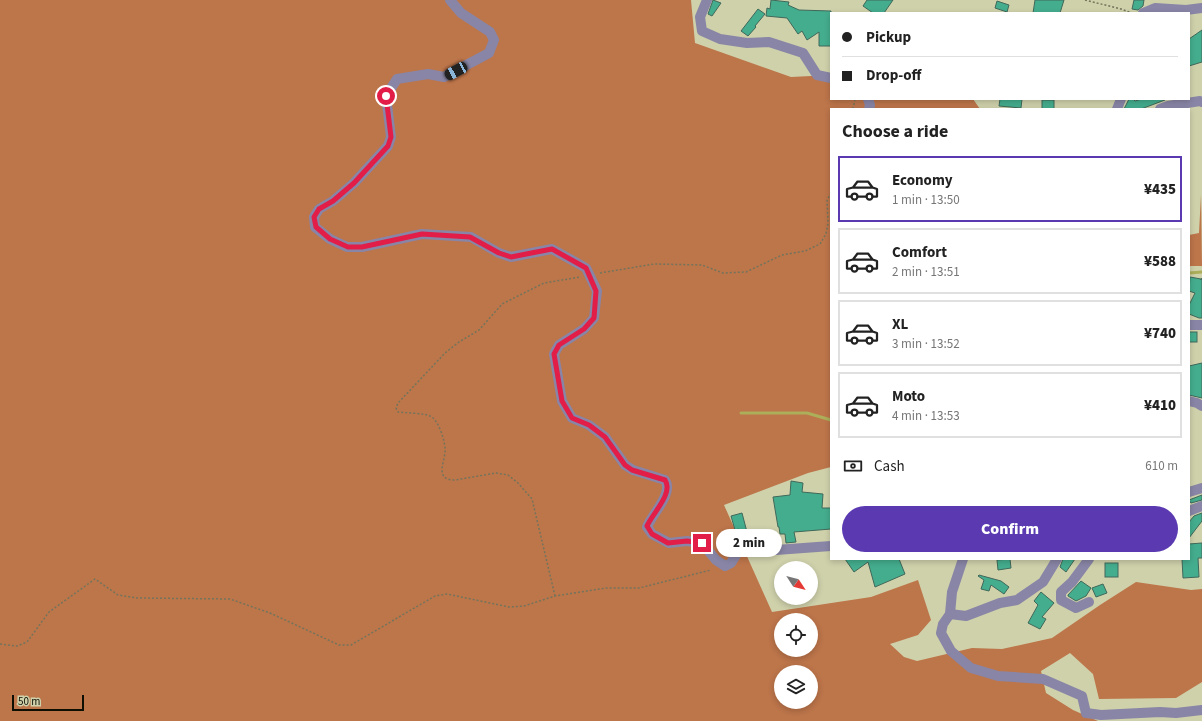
<!DOCTYPE html>
<html lang="en">
<head>
<meta charset="utf-8">
<style>
  :root { --surface:#fff; --page:#f6f6f6; --text:#222; --muted:#767676; --line:#e0e0e0; --accent:#5a39b1 }
  body { margin:0; font-family:"Source Sans 3",sans-serif; background:var(--page); color:var(--text); height:100vh; display:flex; flex-direction:column; font-size:15px; white-space:nowrap }
  * { box-sizing:border-box; margin:0 }
  p { font-size:13px; color:var(--muted) }
  .icon { flex:none; width:22px; height:22px; fill:none; stroke:currentColor; stroke-width:2; stroke-linecap:round; stroke-linejoin:round }
  .map { position:relative; flex:1; overflow:hidden }
  .sheet { position:absolute; left:830px; top:108px; width:360px; height:452px; display:flex; flex-direction:column; background:var(--surface); border-radius:0px; box-shadow:0 2px 6px #0003 }
  .sheet>* { flex:none }
  .hud { position:absolute; left:830px; top:12px; width:360px; height:88px; border-radius:0px; box-shadow:0 2px 6px #0003; display:grid; align-content:center; height:88px; padding:0 12px; background:var(--surface) }
  .needle { width:26px; rotate:126deg }
  .tools { position:absolute; left:774px; top:561px; display:grid; gap:8px }
  .tools a { display:grid; place-items:center; width:44px; height:44px; border-radius:50%; background:var(--surface); box-shadow:0 2px 6px #0003; font-size:20px }
  .scale { position:absolute; left:12px; bottom:10px; width:72px; box-sizing:border-box; padding-left:4px; border:2px solid #0e0e03; border-top:0; font-size:11px; line-height:14px; white-space:nowrap; color:#0e0e03; -webkit-text-stroke:3px #cfd1ab; paint-order:stroke }
  .end { position:absolute; width:18px; height:18px; margin:-9px; border:5px solid #e11d48; background:#fff; box-shadow:0 0 0 2px #fff }
  .from { border-radius:50% }
  .bubble { position:absolute; height:28px; border-radius:14px; background:var(--surface); box-shadow:0 2px 6px #0003; font-size:13px; font-weight:800; line-height:28px; text-align:center }
  .car { position:absolute; width:12px; height:24px; margin:-12px -6px; border-radius:5px; box-shadow:0 0 3px 1px #0007; background:linear-gradient(#222 24%,#8ab4d8 0 40%,#222 0 76%,#8ab4d8 0 86%,#222 0) }
  .hud b { display:flex; align-items:center; gap:14px; height:38px; font-size:15px }
  .hud b+b { border-top:1px solid var(--line) }
  .hud i { width:10px; height:10px; background:var(--text) }
  ul { padding:0; list-style:none }
  li { display:flex; align-items:center; gap:12px; height:66px; margin:0 8px 6px; padding:0 4px; border:2px solid var(--line); border-radius:0px }
  li div { flex:1 }
  li b { display:block; font-size:15px }
  li em { font-style:normal; font-weight:800 }
  li.on { border-color:var(--accent) }
  li>.icon { width:36px; height:36px; stroke-width:1.5 }
  h2 { padding:0 12px; font-size:18px; line-height:48px }
  .pay { display:flex; align-items:center; gap:10px; height:44px; padding:0 12px; font-size:15px }
  .pay p { margin-inline-start:auto }
  .button { display:flex; gap:8px; margin-top:auto; padding:8px 12px }
  .button a { flex:1; height:46px; border-radius:24px; background:var(--accent); color:#fff; font-size:16px; font-weight:800; line-height:46px; text-align:center }
  .map>svg:first-child { display:block }
  .forest { fill:#bd754a; fill-rule:evenodd }
  .lines { fill:none; stroke-linecap:round; stroke-linejoin:round }
  .stream { stroke:#acae5a; stroke-width:3 }
  .building { fill:#44ad8d; stroke:#40685a }
  .path { stroke:#73745b; stroke-width:1.5; stroke-dasharray:2 2; stroke-linecap:butt }
  .minor { stroke:#8985a6; stroke-width:10 }
  .route { stroke:#e11d48; stroke-width:5 }
</style>
</head>
<body>
<div class="map">
<svg width="1202" height="721" viewBox="0 0 1202 721">
  <rect width="100%" height="100%" fill="#cfd1ab"/>
  <g class="forest">
    <path d="M0 0H691L695 43 791 77 831 75V99H973L980 109H831V467L808 473 724 505 772 612 871 597 918 580 931 620 918 635 890 644 904 657 917 661 972 648 1002 649 1052 638 1100 605 1136 582 1191 590 1202 589V682L1176 698 1099 699 1093 674 1070 653 1041 671 1046 693 1073 710 1098 721H0ZM781 620H811V650H781ZM781 672H811V702H781Z"/>
    <path d="M1201 195 1202 266H1189V235L1199 233Z"/>
  </g>
  <g class="lines">
    <g class="stream">
      <path d="M1189 273 1202 272"/>
      <path d="M741 413H807L831 420"/>
    </g>
  </g>
  <g class="building">
    <path d="M713 0 721 3 712 16 708 14Z"/>
    <path d="M771 0 789 2 788 5 799 10 831 11V46H819V32L807 40 802 31 798 34 787 18 766 16 767 8 770 9Z"/>
    <path d="M867 0H893L884 13H873L863 6Z"/>
    <path d="M1035 0H1064L1060 13H1033Z"/>
    <path d="M1134 0H1144L1143 6 1138 10 1132 9Z"/>
    <path d="M997 1 1009 5 1007 12 995 8Z"/>
    <path d="M758 9 765 14 755 26 756 27 748 36 741 31Z"/>
    <path d="M1202 30V62L1189 66V39Z"/>
    <path d="M1000 99H1022L1021 108 999 106Z"/>
    <path d="M1129 99H1133L1135 101 1142 99H1165V100L1141 109H1124Z"/>
    <rect x="1042" y="100" width="12" height="9"/>
    <path d="M1190 277 1201 279V280L1202 278V318H1199L1189 314V305L1195 293 1189 291Z"/>
    <rect x="1189" y="332" width="8" height="10"/>
    <path d="M1202 363V398L1189 395V366Z"/>
    <path d="M791 481 803 483 802 492 823 494 822 508H831V529L794 532 796 542 786 543 785 534H780L779 527H778L773 497 790 495Z"/>
    <path d="M1202 495V500L1191 503 1189 500Z"/>
    <path d="M742 513 747 532 740 534 739 529 735 530 731 516Z"/>
    <path d="M1202 513V521L1189 538V522L1194 516Z"/>
    <path d="M1202 543V558H1198L1199 577 1183 578 1182 559H1189V544Z"/>
    <path d="M845 559H899L905 574 875 587 868 562 854 572Z"/>
    <path d="M1010 559 1011 568 998 570 997 560Z"/>
    <path d="M1063 559H1075L1066 572 1060 567Z"/>
    <rect x="1105" y="563" width="13" height="14"/>
    <path d="M979 575 1001 581 1009 587 1004 594 991 585 989 591 981 589 984 580 978 576Z"/>
    <path d="M1081 581 1091 588 1086 596 1076 601 1068 596V595Z"/>
    <path d="M1103 584 1107 593 1096 597 1092 588Z"/>
    <path d="M1041 592 1054 603 1042 617 1046 619 1040 629 1028 623 1038 605 1034 601Z"/>
  </g>
  <g class="lines">
    <g class="path">
      <path d="M1085 0 1121 9 1132 13"/>
      <path d="M853 109 855 99"/>
      <path d="M600 273 654 264 702 265 723 273 746 272 782 255 805 251 820 244 826 234 828 223 827 200 831 193"/>
      <path d="M555 596 532 499 518 483 508 475 496 473 455 480C433 480 446 461 445 449 445 440 438 419 430 416 425 413 405 413 398 412L396 408 398 403 445 353 459 342 479 330 502 304 544 283 580 277"/>
      <path d="M0 644 17 646 27 642 49 612 95 579 118 595 137 598 230 599 270 613 339 645H351L435 596 447 594 509 607 524 606 555 596 606 588H639L711 570"/>
    </g>
    <g class="minor">
      <path d="M450 0 461 13 490 32 494 40 489 53 444 77 428 74 397 79 386 96 391 137 388 146 354 183 333 201 319 209 314 217 315 227 330 239 347 247H362L422 234 471 237 499 253 511 257 552 249 586 268 597 291 594 318 584 329 559 345 554 354 562 401 572 418 589 425 605 437 625 465 633 470 665 480C674 493 652 514 647 527L652 534 669 543 687 541 702 543 716 560 725 566 731 563 741 547 776 550 831 546"/>
      <path d="M707 0 700 17 702 31 720 39 747 43 769 42 803 53 817 75 831 78"/>
      <path d="M1143 13 1155 8 1186 10 1202 8"/>
      <path d="M868 99 870 105 869 109"/>
      <path d="M1117 109 1121 99"/>
      <path d="M1160 109 1168 106 1200 101 1202 102"/>
      <path d="M1189 325H1202"/>
      <path d="M1189 401 1197 403 1202 406"/>
      <path d="M1189 492 1202 488"/>
      <path d="M1189 511 1202 506"/>
      <path d="M963 559 952 592 950 614 943 624 941 633 951 651 971 668 998 676 1043 679 1082 696 1086 713 1101 715 1160 712 1176 713 1202 710"/>
      <path d="M1089 559 1072 582 1061 592V600L1076 608 1089 602"/>
      <path d="M950 614 966 616 1000 603 1017 600 1043 582 1057 559"/>
    </g>
  </g>
  <g class="lines">
    <path class="route" d="M386 96 391 137 388 146 354 183 333 201 319 209 314 217 316 227 330 239 348 247H362L422 234 470 237 499 253 511 257 552 249 586 268 596 291 594 318 584 329 559 345 554 354 562 401 572 418 589 425 605 437 625 465 632 470 665 480C674 493 652 514 647 526L652 534 668 543 687 541 702 543"/>
  </g>
</svg>
<div class="tools">
<a><svg class="needle" viewBox="-14 -14 28 28"><path d="M0-13l5 13h-10z" fill="#e53935"/><path d="M0 13l5-13h-10z" fill="#767676"/></svg></a>
<a><svg class="icon" aria-label="locate" viewBox="0 0 24 24"><circle cx="12" cy="12" r="6"/><path d="M12 2v4M12 18v4M2 12h4M18 12h4"/></svg></a>
<a><svg class="icon" aria-label="layers" viewBox="0 0 24 24"><path d="M12 4l9 5-9 5-9-5zM3 14l9 5 9-5"/></svg></a>
</div>
<div class="scale">50 m</div>
<i class="end from" style="left:386px;top:96px"></i>
<i class="end" style="left:702px;top:543px"></i>
<div class="bubble" style="left:716px;top:529px;width:66px">2 min</div>
<i class="car" style="left:456px;top:71px;rotate:242deg"></i>
<div class="hud">
<b><i class="from"></i>Pickup</b>
<b><i></i>Drop-off</b>
</div>
<section class="sheet">
<h2>Choose a ride</h2>
<ul>
<li class="on"><svg class="icon" aria-label="car" viewBox="0 0 24 24"><path d="M5 17H2v-5l4-1 3-4h7l3 4 3 1v5h-3M9 17h6M6 11h13"/><circle cx="7" cy="17" r="2"/><circle cx="17" cy="17" r="2"/></svg><div><b>Economy</b><p>1 min · 13:50</p></div><em>¥435</em></li>
<li><svg class="icon" aria-label="car" viewBox="0 0 24 24"><path d="M5 17H2v-5l4-1 3-4h7l3 4 3 1v5h-3M9 17h6M6 11h13"/><circle cx="7" cy="17" r="2"/><circle cx="17" cy="17" r="2"/></svg><div><b>Comfort</b><p>2 min · 13:51</p></div><em>¥588</em></li>
<li><svg class="icon" aria-label="car" viewBox="0 0 24 24"><path d="M5 17H2v-5l4-1 3-4h7l3 4 3 1v5h-3M9 17h6M6 11h13"/><circle cx="7" cy="17" r="2"/><circle cx="17" cy="17" r="2"/></svg><div><b>XL</b><p>3 min · 13:52</p></div><em>¥740</em></li>
<li><svg class="icon" aria-label="car" viewBox="0 0 24 24"><path d="M5 17H2v-5l4-1 3-4h7l3 4 3 1v5h-3M9 17h6M6 11h13"/><circle cx="7" cy="17" r="2"/><circle cx="17" cy="17" r="2"/></svg><div><b>Moto</b><p>4 min · 13:53</p></div><em>¥410</em></li>
</ul>
<div class="pay"><svg class="icon" aria-label="cash" viewBox="0 0 24 24"><path d="M3 7h18v10H3z"/><circle cx="12" cy="12" r="2"/></svg>Cash<p>610 m</p></div>
<div class="button"><a>Confirm</a></div>
</section>
</div>
</body>
</html>
